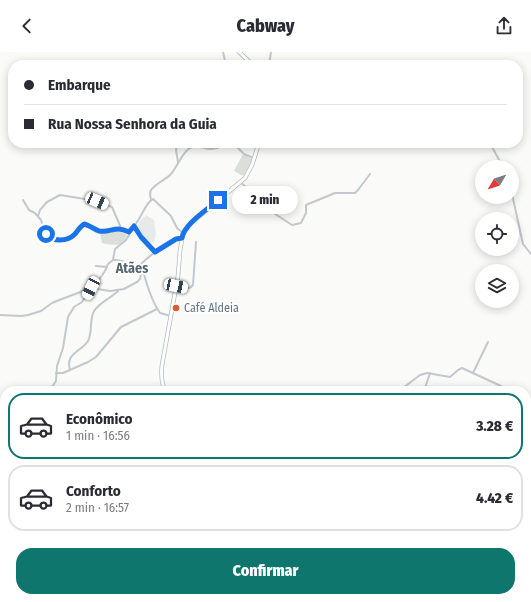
<!DOCTYPE html>
<html lang="pt">
<head>
<meta charset="utf-8">
<style>
  :root { --surface:#fff; --page:#f2f2f3; --text:#2b2b33; --muted:#7c7c81; --line:#e1e1e2; --accent:#0f766e }
  body { margin:0; font-family:"Fira Sans Condensed",sans-serif; background:var(--page); color:var(--text); height:100vh; display:flex; flex-direction:column; font-size:15px; white-space:nowrap }
  * { box-sizing:border-box; margin:0 }
  p { font-size:13px; color:var(--muted) }
  .icon { flex:none; width:22px; height:22px; fill:none; stroke:currentColor; stroke-width:2; stroke-linecap:round; stroke-linejoin:round }
  .map { position:relative; flex:1; overflow:hidden }
  .side { position:absolute; left:0px; top:334px; width:531px; height:216px; display:flex; flex-direction:column; background:var(--surface); border-radius:16px 16px 0 0; box-shadow:0 2px 10px #0003 }
  .side>* { flex:none }
  .banner { position:absolute; left:8px; top:8px; width:515px; height:88px; border-radius:16px; box-shadow:0 2px 10px #0003; display:grid; align-content:center; height:88px; padding:0 16px; background:var(--surface) }
  .needle { width:26px; rotate:231deg }
  .buttons { position:absolute; left:475px; top:108px; display:grid; gap:8px }
  .buttons a { display:grid; place-items:center; width:44px; height:44px; border-radius:50%; background:var(--surface); box-shadow:0 2px 10px #0003; font-size:20px }
  .end { position:absolute; width:18px; height:18px; margin:-9px; border:5px solid #1a73e8; background:#fff; box-shadow:0 0 0 2px #fff }
  .from { border-radius:50% }
  .bubble { position:absolute; height:28px; border-radius:14px; background:var(--surface); box-shadow:0 2px 10px #0003; font-size:13px; font-weight:800; line-height:28px; text-align:center }
  .car { position:absolute; width:12px; height:24px; margin:-12px -6px; border-radius:5px; box-shadow:0 0 3px 1px #0007; background:linear-gradient(#fff 24%,#345 0 40%,#fff 0 76%,#345 0 86%,#fff 0) }
  .banner b { display:flex; align-items:center; gap:14px; height:38px; font-size:15px }
  .banner b+b { border-top:1px solid var(--line) }
  .banner i { width:10px; height:10px; background:var(--text) }
  ul { padding:7px 0 0; list-style:none }
  li { display:flex; align-items:center; gap:12px; height:66px; margin:0 8px 6px; padding:0 8px; border:2px solid var(--line); border-radius:16px }
  li div { flex:1 }
  li b { display:block; font-size:15px }
  li em { font-style:normal; font-weight:800 }
  li.selected { border-color:var(--accent) }
  li>.icon { width:36px; height:36px; stroke-width:1.5 }
  .action { display:flex; gap:8px; margin-top:auto; padding:8px 16px }
  .action a { flex:1; height:46px; border-radius:16px; background:var(--accent); color:#fff; font-size:16px; font-weight:800; line-height:46px; text-align:center }
  header { display:flex; justify-content:space-between; align-items:center; height:52px; padding:0 16px; background:var(--surface); font-size:18px; font-weight:800 }
  .map>svg:first-child { display:block }
  .built { fill:#e8e9e9 }
  .green { fill:#dadfd7 }
  .lines { fill:none; stroke-linecap:round; stroke-linejoin:round }
  .secondary-casing { stroke:#b3babf; stroke-width:4.5 }
  .trunk-casing { stroke:#b4b9bd; stroke-width:5 }
  .minor { stroke:#c3c8cc; stroke-width:2 }
  .secondary { stroke:#fff; stroke-width:3 }
  .trunk { stroke:#fff; stroke-width:3.5 }
  .trunk-bridge-casing { stroke:#b4b9bd; stroke-width:5; stroke-linecap:butt }
  .trunk-bridge { stroke:#fff; stroke-width:3.5 }
  .route { stroke:#1a73e8; stroke-width:5 }
  .poi-dot { fill:#e4572e; stroke:#fff; stroke-width:1.5 }
  .labels { text-anchor:middle; dominant-baseline:central; stroke-width:4; stroke-linejoin:round; paint-order:stroke }
  .poi-label { font-size:12px; fill:#657683; stroke:#fff; text-anchor:start }
  .quarter-label { font-size:14px; font-weight:bold; fill:#57646e; stroke:#fff }
</style>
</head>
<body>
<header><svg class="icon" aria-label="back" viewBox="0 0 24 24"><path d="M15 5l-7 7 7 7"/></svg>Cabway<svg class="icon" aria-label="share" viewBox="0 0 24 24"><path d="M12 15V3M7 8l5-5 5 5M5 13v7h14v-7"/></svg></header>
<div class="map">
<svg width="531" height="550" viewBox="0 0 531 550">
  <rect width="100%" height="100%" fill="#fafaf8"/>
  <path class="built" d="M146 163 154 168 156 183 154 190 152 191 142 185 136 175 143 165 144 166Z"/>
  <g class="green">
    <path d="M243 102 252 107V109L243 124 234 119Z"/>
    <path d="M121 178 125 180 127 184C121 196 113 193 102 191L100 181Z"/>
    <path d="M467 545H515L518 550H473Z"/>
  </g>
  <g class="lines">
    <defs>
      <g id="secondary">
        <path d="M239 0 253 13"/>
        <path d="M165 339C161 330 161 322 162 313L178 224 180 199 183 181 190 172 245 126 252 113 259 91"/>
        <path d="M321 545 322 550"/>
      </g>
      <g id="trunk">
        <path d="M526 406 531 391"/>
        <path d="M518 545 521 550"/>
        <path d="M523 545 526 550"/>
      </g>
    </defs>
    <use href="#secondary" class="secondary-casing"/>
    <use href="#trunk" class="trunk-casing"/>
    <g class="minor">
      <path d="M223 0 226 13"/>
      <path d="M269 13 271 0"/>
      <path d="M178 91 176 98 178 110"/>
      <path d="M231 91 234 92 244 102 254 106"/>
      <path d="M272 91 279 92 282 91"/>
      <path d="M372 91 419 94 440 91"/>
      <path d="M486 91 492 95 503 115"/>
      <path d="M240 130 256 143 269 158 292 173 301 171 306 161V153L335 141H355L358 138 370 122"/>
      <path d="M512 142 523 192 531 202"/>
      <path d="M151 147C150 144 149 142 151 138 156 131 165 128 170 123 177 116 182 100 190 96 198 92 204 97 211 97 218 97 223 92 229 91"/>
      <path d="M23 148 29 158 35 161 41 168 44 178 51 187 58 188 67 186 72 184 84 172 98 179 121 176 129 180V183L126 188 115 197 113 208 108 212 105 219 96 232 91 236 82 250 74 255 68 265 63 296 57 314 56 329 49 339"/>
      <path d="M38 164 40 158 47 150 60 143 97 149 112 155 121 176"/>
      <path d="M135 174 141 185 155 200"/>
      <path d="M129 180C140 171 145 150 153 147L171 164 177 176 183 181"/>
      <path d="M113 208C126 207 128 214 139 214"/>
      <path d="M141 212C146 229 150 246 160 261L171 264"/>
      <path d="M96 214 107 215"/>
      <path d="M176 234C183 236 188 239 193 233L196 190"/>
      <path d="M0 263 21 264 28 263 41 259 52 251 62 247 91 236 110 239 124 237 137 230 140 227 141 222 139 214C149 204 168 188 182 186"/>
      <path d="M70 318C65 301 81 300 88 289 93 279 89 268 94 259 100 250 111 246 118 239"/>
      <path d="M56 321H63L88 310 96 305 121 275 157 257"/>
      <path d="M473 321 488 290"/>
      <path d="M399 339 420 323 427 321 450 325 458 318 462 316 501 334 508 339"/>
      <path d="M424 339 430 321"/>
      <path d="M0 369H5"/>
      <path d="M0 394 5 398"/>
      <path d="M526 423 530 421 531 417"/>
      <path d="M526 437 531 435"/>
      <path d="M526 457 531 458"/>
      <path d="M0 501 5 504"/>
      <path d="M0 538H5"/>
      <path d="M89 545 90 550"/>
      <path d="M102 545 106 550"/>
      <path d="M426 545 432 550"/>
      <path d="M448 549 449 550"/>
      <path d="M45 550 46 545"/>
      <path d="M366 550 368 545"/>
    </g>
    <use href="#secondary" class="secondary"/>
    <use href="#trunk" class="trunk"/>
    <defs>
      <path id="trunk-bridge" d="M526 421 531 406"/>
    </defs>
    <use href="#trunk-bridge" class="trunk-bridge-casing"/>
    <use href="#trunk-bridge" class="trunk-bridge"/>
  </g>
  <g class="lines">
    <path class="route" d="M46 182C53 190 67 190 75 182 78 178 80 175 84 172 89 173 94 177 99 179 111 181 115 173 129 180L134 174 141 185 155 200 176 187 182 186C184 172 207 158 218 148"/>
  </g>
  <circle class="poi-dot" cx="176" cy="256" r="4"/>
  <g class="labels">
    <g class="poi-label">
      <text x="184" y="256">Café Aldeia</text>
    </g>
    <g class="quarter-label">
      <text x="132" y="216">Atães</text>
    </g>
  </g>
</svg>
<div class="buttons">
<a><svg class="needle" viewBox="-14 -14 28 28"><path d="M0-13l5 13h-10z" fill="#e53935"/><path d="M0 13l5-13h-10z" fill="#7c7c81"/></svg></a>
<a><svg class="icon" aria-label="locate" viewBox="0 0 24 24"><circle cx="12" cy="12" r="6"/><path d="M12 2v4M12 18v4M2 12h4M18 12h4"/></svg></a>
<a><svg class="icon" aria-label="layers" viewBox="0 0 24 24"><path d="M12 4l9 5-9 5-9-5zM3 14l9 5 9-5"/></svg></a>
</div>
<i class="end from" style="left:46px;top:182px"></i>
<i class="end" style="left:218px;top:148px"></i>
<div class="bubble" style="left:232px;top:134px;width:66px">2 min</div>
<i class="car" style="left:97px;top:149px;rotate:113deg"></i>
<i class="car" style="left:176px;top:234px;rotate:102deg"></i>
<i class="car" style="left:91px;top:236px;rotate:207deg"></i>
<div class="banner">
<b><i class="from"></i>Embarque</b>
<b><i></i>Rua Nossa Senhora da Guia</b>
</div>
<section class="side">
<ul>
<li class="selected"><svg class="icon" aria-label="car" viewBox="0 0 24 24"><path d="M5 17H2v-5l4-1 3-4h7l3 4 3 1v5h-3M9 17h6M6 11h13"/><circle cx="7" cy="17" r="2"/><circle cx="17" cy="17" r="2"/></svg><div><b>Econômico</b><p>1 min · 16:56</p></div><em>3.28 €</em></li>
<li><svg class="icon" aria-label="car" viewBox="0 0 24 24"><path d="M5 17H2v-5l4-1 3-4h7l3 4 3 1v5h-3M9 17h6M6 11h13"/><circle cx="7" cy="17" r="2"/><circle cx="17" cy="17" r="2"/></svg><div><b>Conforto</b><p>2 min · 16:57</p></div><em>4.42 €</em></li>
</ul>
<div class="action"><a>Confirmar</a></div>
</section>
</div>
</body>
</html>
